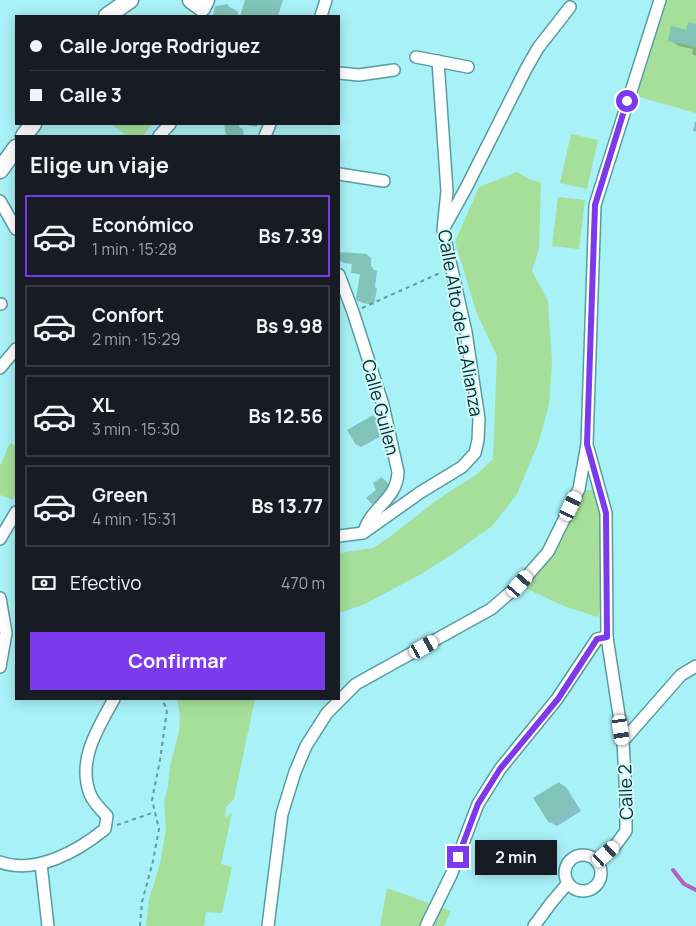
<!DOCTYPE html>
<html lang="es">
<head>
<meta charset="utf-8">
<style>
  :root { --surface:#171b24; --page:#20242c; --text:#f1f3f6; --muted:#9ea1a6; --line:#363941; --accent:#7c3aed }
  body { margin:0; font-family:Manrope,sans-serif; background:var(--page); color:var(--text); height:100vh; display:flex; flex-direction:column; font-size:19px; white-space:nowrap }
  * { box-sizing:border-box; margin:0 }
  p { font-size:16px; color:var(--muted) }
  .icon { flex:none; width:28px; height:28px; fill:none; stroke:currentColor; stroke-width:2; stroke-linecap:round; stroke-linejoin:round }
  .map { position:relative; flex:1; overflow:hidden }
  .drawer { position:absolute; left:15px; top:135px; width:325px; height:565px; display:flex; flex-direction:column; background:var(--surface); border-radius:0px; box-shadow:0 2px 12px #0003 }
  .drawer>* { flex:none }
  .hud { position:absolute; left:15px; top:15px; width:325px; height:110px; border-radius:0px; box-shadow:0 2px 12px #0003; display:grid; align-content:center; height:110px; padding:0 15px; background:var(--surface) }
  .end { position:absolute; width:22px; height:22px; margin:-11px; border:6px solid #7c3aed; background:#fff; box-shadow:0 0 0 2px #fff }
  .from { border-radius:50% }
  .bubble { position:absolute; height:35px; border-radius:0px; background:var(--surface); box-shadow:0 2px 12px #0003; font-size:16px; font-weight:700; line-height:35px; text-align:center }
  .car { position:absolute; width:15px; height:30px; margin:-15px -8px; border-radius:6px; box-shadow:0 0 4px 1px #0007; background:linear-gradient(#fff 24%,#345 0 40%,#fff 0 76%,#345 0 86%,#fff 0) }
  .hud b { display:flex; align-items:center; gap:18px; height:48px; font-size:19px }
  .hud b+b { border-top:1px solid var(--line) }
  .hud i { width:12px; height:12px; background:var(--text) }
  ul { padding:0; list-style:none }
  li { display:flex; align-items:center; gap:15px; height:82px; margin:0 10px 8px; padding:0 5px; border:2px solid var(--line); border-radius:0px }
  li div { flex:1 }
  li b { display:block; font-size:19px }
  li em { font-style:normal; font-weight:700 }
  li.on { border-color:var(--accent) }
  li>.icon { width:45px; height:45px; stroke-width:1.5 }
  h2 { padding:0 15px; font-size:22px; line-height:60px }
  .pay { display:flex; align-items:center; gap:12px; height:55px; padding:0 15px; font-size:19px }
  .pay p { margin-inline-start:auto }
  .primary-button { display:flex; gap:10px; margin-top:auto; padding:10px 15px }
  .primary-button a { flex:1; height:58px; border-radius:0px; background:var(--accent); color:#fff; font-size:20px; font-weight:700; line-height:58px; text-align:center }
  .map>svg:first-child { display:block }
  .green { fill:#a5df9a }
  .shadow { fill:#0003 }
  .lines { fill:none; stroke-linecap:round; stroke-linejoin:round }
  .stream { stroke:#b060c1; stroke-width:4 }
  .building { fill:#80c4b7 }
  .street-casing { stroke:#559ca1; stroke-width:14 }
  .secondary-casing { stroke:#559ca1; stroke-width:19 }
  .path { stroke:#639a9d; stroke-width:2; stroke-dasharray:4 4; stroke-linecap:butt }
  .street { stroke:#fff; stroke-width:11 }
  .secondary { stroke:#fff; stroke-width:16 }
  .route { stroke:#7c3aed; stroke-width:6 }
  .labels { text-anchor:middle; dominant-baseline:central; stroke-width:4; stroke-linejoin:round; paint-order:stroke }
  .street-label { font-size:18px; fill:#072728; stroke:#cff9fb }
</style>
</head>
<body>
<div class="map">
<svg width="696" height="926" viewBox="0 0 696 926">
  <rect width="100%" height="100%" fill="#a8f1f6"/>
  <g class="green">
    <path d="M666 0H696V113L632 95Z"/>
    <path d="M111 124H152L143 136H127Z"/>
    <path d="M571 134 598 140 587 189 560 183Z"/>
    <path d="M517 172 527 178 541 183 539 249 532 271 548 301 552 362 549 405 539 441 517 494 492 526 457 551 421 574 365 604 339 613V553L373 548 391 536 441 497 476 475 493 459 497 356 477 314 455 242 479 187Z"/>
    <path d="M558 197 585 200 579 249 552 246Z"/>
    <path d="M10 443 16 446V492L13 500 0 495V466Z"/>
    <path d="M584 490H593L599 513 602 600 598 617 566 607 525 588C551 560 568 524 584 490Z"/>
    <path d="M177 699H255L234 799 226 807 225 818 232 813 221 864 232 867 222 913 206 912 204 926H146L149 899 160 864 166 829 164 801 168 787 170 766 179 732 180 715Z"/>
    <path d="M387 888 451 911 444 926H380Z"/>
  </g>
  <g class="shadow">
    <path d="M247 0H283L278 16H242Z"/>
    <path d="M228 6 237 11 239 16H215Z"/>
    <path d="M696 24V56L692 54 693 49 679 46 670 40 687 31Z"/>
    <path d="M695 122H696V132L693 131Z"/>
    <path d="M242 124H259L256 127Z"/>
    <path d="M239 127 243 129 244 136H227L226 128Z"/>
    <path d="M367 255 371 258V268L377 271 375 287 377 288 374 305 363 303 358 300 361 275 352 272 353 264 344 263 340 261Z"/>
    <path d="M373 416 377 419 385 434 361 447 357 445Z"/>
    <path d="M382 478 386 481 391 488 377 506 367 498 377 490Z"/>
    <path d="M559 783 566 787 581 811 557 826 550 822Z"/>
  </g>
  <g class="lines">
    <path class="stream" d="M673 870 684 884 696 890"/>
  </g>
  <g class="building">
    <path d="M245 0H275L270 16H240Z"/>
    <path d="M228 4 231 16H213L215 6Z"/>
    <path d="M688 22 696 24V47L668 41 671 26 686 30Z"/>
    <path d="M224 124H239L240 136H226Z"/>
    <path d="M339 252 367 254 366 267H373L371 284 373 285 370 303 357 301 356 298 360 274 351 273 352 262 339 261Z"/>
    <path d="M373 415 381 432 356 445 347 430Z"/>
    <path d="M382 477 387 485 372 504 366 498 376 490 373 483Z"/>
    <path d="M559 782 575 806 549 823 533 798Z"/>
  </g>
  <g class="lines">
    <defs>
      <g id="street">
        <path d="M321 16 326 0"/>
        <path d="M416 57 468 67"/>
        <path d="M339 73 359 75 394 70"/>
        <path d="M159 136 170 124"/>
        <path d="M265 136 270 124"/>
        <path d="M339 174 384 181"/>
        <path d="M0 201 16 229"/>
        <path d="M445 226 466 188 526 69 538 48 570 7"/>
        <path d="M339 275 353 312 383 405 398 472C397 500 372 506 364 531"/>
        <path d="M0 304H1"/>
        <path d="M0 368 16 349"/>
        <path d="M588 448 606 513 607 637 623 741 626 799V831L615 846 597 862"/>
        <path d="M339 536 363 533 421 492 462 467 475 453 478 440 479 419 466 332 443 230 447 191 438 61"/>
        <path d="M0 539 16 512"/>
        <path d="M0 598 6 633 0 667"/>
        <path d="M623 741 681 675 696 666"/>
        <circle cx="583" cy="873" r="18"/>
        <path d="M0 862C36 875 78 851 105 829L107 816C101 810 93 802 90 794 77 760 98 728 114 699"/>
        <path d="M41 864 48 926"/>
        <path d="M268 926 282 814 295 772 306 746 327 713 356 684 491 609 520 584 548 552 579 489 587 444 595 205 660 0"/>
        <path d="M426 926 451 875 478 804 500 769 557 699 597 639 607 637"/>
        <path d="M534 926 551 903 568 883"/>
      </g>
      <g id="secondary">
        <path d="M191 0 202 8 206 0"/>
        <path d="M107 16 130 0"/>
        <path d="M24 136 33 124"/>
        <path d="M0 170 16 148"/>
      </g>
    </defs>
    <use href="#street" class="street-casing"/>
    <use href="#secondary" class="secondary-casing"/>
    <g class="path">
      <path d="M362 308 440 273"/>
      <path d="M117 825 155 812"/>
      <path d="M140 926 142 902 153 861 159 829 152 800 160 760 167 710 162 699"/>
    </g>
    <use href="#street" class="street"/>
    <use href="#secondary" class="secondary"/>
  </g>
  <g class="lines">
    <path class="route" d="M458 857 478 804 500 769 558 699 597 639 607 637 606 513 587 444 595 205 627 101"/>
  </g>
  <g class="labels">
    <g class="street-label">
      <text transform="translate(461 323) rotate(80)">Calle Alto de La Alianza</text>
      <text transform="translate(381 407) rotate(75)">Calle Guilen</text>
      <text transform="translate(625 792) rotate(-92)">Calle 2</text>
    </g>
  </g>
</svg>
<i class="end from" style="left:627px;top:101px"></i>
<i class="end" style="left:458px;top:857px"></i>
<div class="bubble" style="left:475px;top:840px;width:82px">2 min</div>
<i class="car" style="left:571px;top:506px;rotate:25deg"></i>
<i class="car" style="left:520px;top:584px;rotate:41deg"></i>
<i class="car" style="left:424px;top:647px;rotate:61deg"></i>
<i class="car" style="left:621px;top:730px;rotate:172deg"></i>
<i class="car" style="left:606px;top:854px;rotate:48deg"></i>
<div class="hud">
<b><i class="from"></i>Calle Jorge Rodriguez</b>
<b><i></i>Calle 3</b>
</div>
<section class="drawer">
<h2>Elige un viaje</h2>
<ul>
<li class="on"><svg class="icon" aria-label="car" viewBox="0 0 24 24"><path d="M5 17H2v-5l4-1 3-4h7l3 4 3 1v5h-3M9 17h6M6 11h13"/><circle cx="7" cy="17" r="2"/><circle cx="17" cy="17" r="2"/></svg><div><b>Económico</b><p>1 min · 15:28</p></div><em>Bs 7.39</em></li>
<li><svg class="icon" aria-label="car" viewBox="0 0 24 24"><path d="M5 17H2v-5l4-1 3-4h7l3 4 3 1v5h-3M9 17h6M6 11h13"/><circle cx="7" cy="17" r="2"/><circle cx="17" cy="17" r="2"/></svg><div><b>Confort</b><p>2 min · 15:29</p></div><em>Bs 9.98</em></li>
<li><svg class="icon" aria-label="car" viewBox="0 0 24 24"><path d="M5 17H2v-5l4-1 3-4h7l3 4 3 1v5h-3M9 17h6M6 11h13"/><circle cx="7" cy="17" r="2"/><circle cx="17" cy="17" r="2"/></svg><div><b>XL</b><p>3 min · 15:30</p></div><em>Bs 12.56</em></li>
<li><svg class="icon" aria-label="car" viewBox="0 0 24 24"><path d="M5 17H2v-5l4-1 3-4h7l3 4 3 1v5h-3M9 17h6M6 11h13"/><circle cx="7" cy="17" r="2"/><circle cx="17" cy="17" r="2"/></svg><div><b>Green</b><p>4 min · 15:31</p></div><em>Bs 13.77</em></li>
</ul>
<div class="pay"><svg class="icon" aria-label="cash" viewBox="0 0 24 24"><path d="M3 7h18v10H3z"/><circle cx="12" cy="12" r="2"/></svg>Efectivo<p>470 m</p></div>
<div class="primary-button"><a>Confirmar</a></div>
</section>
</div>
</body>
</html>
